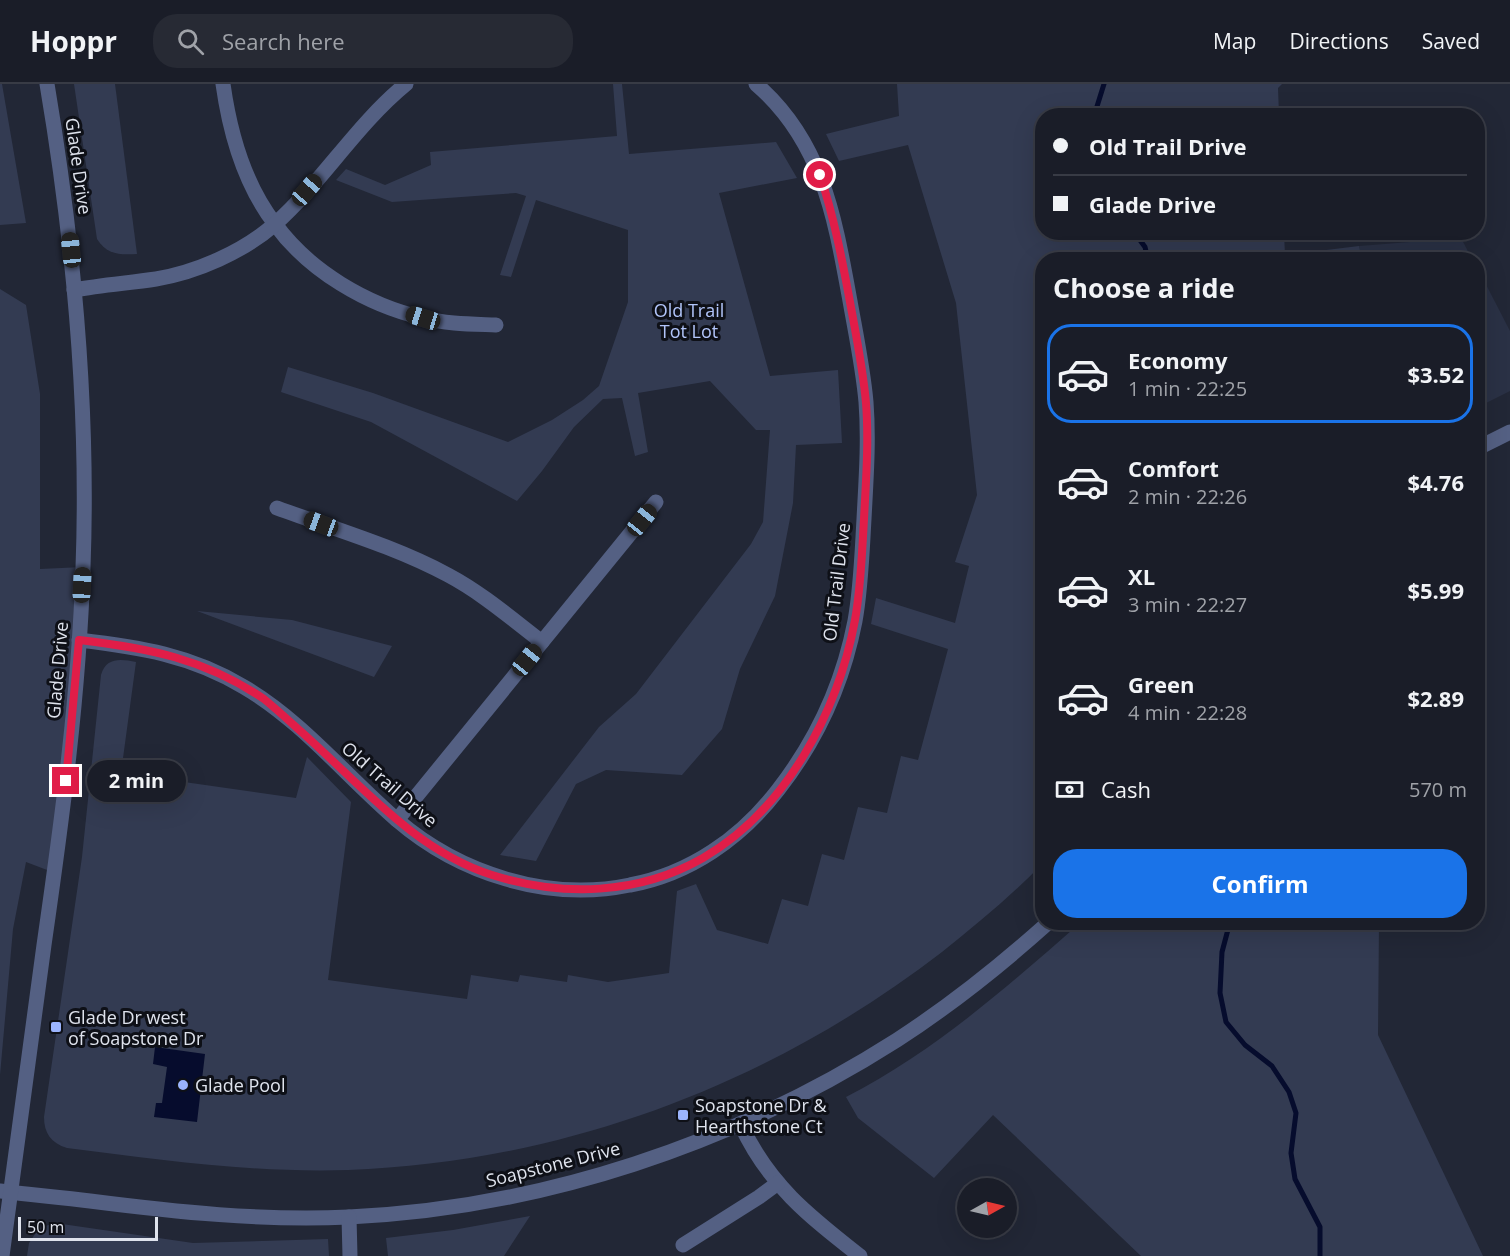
<!DOCTYPE html>
<html lang="en">
<head>
<meta charset="utf-8">
<style>
  :root { --surface:#1a1d28; --page:#272a34; --text:#f1f3f6; --muted:#9fa2a8; --line:#383b45; --accent:#1a73e8 }
  body { margin:0; font-family:"Open Sans",sans-serif; background:var(--page); color:var(--text); height:100vh; display:flex; flex-direction:column; font-size:22px; white-space:nowrap }
  * { box-sizing:border-box; margin:0 }
  p { font-size:20px; color:var(--muted) }
  .icon { flex:none; width:33px; height:33px; fill:none; stroke:currentColor; stroke-width:2; stroke-linecap:round; stroke-linejoin:round }
  .map { position:relative; flex:1; overflow:hidden }
  .sheet { position:absolute; left:1035px; top:168px; width:450px; height:678px; display:flex; flex-direction:column; background:var(--surface); border-radius:24px; box-shadow:0 6px 24px #0002,0 0 0 2px var(--line) }
  .sheet>* { flex:none }
  .top-card { position:absolute; left:1035px; top:24px; width:450px; height:132px; border-radius:24px; box-shadow:0 6px 24px #0002,0 0 0 2px var(--line); display:grid; align-content:center; height:132px; padding:0 18px; background:var(--surface) }
  .needle { width:39px; rotate:82deg }
  .tools { position:absolute; left:957px; top:1094px; display:grid; gap:12px }
  .tools a { display:grid; place-items:center; width:60px; height:60px; border-radius:50%; background:var(--surface); box-shadow:0 6px 24px #0002,0 0 0 2px var(--line); font-size:30px }
  .scale { position:absolute; left:18px; bottom:15px; width:140px; box-sizing:border-box; padding-left:6px; border:3px solid #dfe3ed; border-top:0; font-size:16px; line-height:21px; white-space:nowrap; color:#dfe3ed; -webkit-text-stroke:4px #0e1017; paint-order:stroke }
  .end { position:absolute; width:27px; height:27px; margin:-14px; border:8px solid #e11d48; background:#fff; box-shadow:0 0 0 3px #fff }
  .from { border-radius:50% }
  .bubble { position:absolute; height:42px; border-radius:21px; background:var(--surface); box-shadow:0 6px 24px #0002,0 0 0 2px var(--line); font-size:20px; font-weight:700; line-height:42px; text-align:center }
  .car { position:absolute; width:18px; height:36px; margin:-18px -9px; border-radius:8px; box-shadow:0 0 4px 2px #0007; background:linear-gradient(#222 24%,#8ab4d8 0 40%,#222 0 76%,#8ab4d8 0 86%,#222 0) }
  .top-card b { display:flex; align-items:center; gap:21px; height:57px; font-size:22px }
  .top-card b+b { border-top:2px solid var(--line) }
  .top-card i { width:15px; height:15px; background:var(--text) }
  ul { padding:0; list-style:none }
  li { display:flex; align-items:center; gap:18px; height:99px; margin:0 12px 9px; padding:0 6px; border:3px solid transparent; border-radius:24px }
  li div { flex:1 }
  li b { display:block; font-size:22px }
  li em { font-style:normal; font-weight:700 }
  li.selected { border-color:var(--accent) }
  li>.icon { width:54px; height:54px; stroke-width:1.5 }
  h2 { padding:0 18px; font-size:27px; line-height:72px }
  .pay { display:flex; align-items:center; gap:15px; height:66px; padding:0 18px; font-size:22px }
  .pay p { margin-inline-start:auto }
  .primary-button { display:flex; gap:12px; margin-top:auto; padding:12px 18px }
  .primary-button a { flex:1; height:69px; border-radius:24px; background:var(--accent); color:#fff; font-size:24px; font-weight:700; line-height:69px; text-align:center }
  header { display:flex; align-items:center; gap:36px; box-sizing:border-box; height:84px; padding:0 30px; background:var(--surface); border-bottom:2px solid var(--line) }
  header strong { font-size:28px }
  nav { display:flex; gap:33px; margin-inline-start:auto; font-size:21px }
  .search { width:420px; height:54px; background:var(--page); display:flex; align-items:center; gap:15px; box-sizing:border-box; padding:0 21px; border-radius:24px; color:var(--muted); font-size:22px }
  .map>svg:first-child { display:block }
  .built { fill:#2a3145 }
  .green { fill:#333b52 }
  .water { fill:#060c2d }
  .lines { fill:none; stroke-linecap:round; stroke-linejoin:round }
  .stream { stroke:#060c2d; stroke-width:5 }
  .minor { stroke:#546083; stroke-width:15 }
  .route { stroke:#e11d48; stroke-width:8 }
  .poi-dot { fill:#9bb4fd; stroke:#0e1017; stroke-width:2 }
  .labels { text-anchor:middle; dominant-baseline:central; stroke-width:6; stroke-linejoin:round; paint-order:stroke }
  .street-label { font-size:18px; fill:#dfe3ed; stroke:#0e1017 }
  .park-label { font-size:18px; fill:#b1c4f9; stroke:#0e1017 }
  .poi-label { font-size:18px; fill:#dfe3ed; stroke:#0e1017; text-anchor:start }
</style>
</head>
<body>
<header>
<strong>Hoppr</strong>
<div class="search"><svg class="icon" aria-label="search" viewBox="0 0 24 24"><circle cx="10" cy="10" r="6"/><path d="M15 15l6 6"/></svg>Search here</div>
<nav><a>Map</a><a>Directions</a><a>Saved</a></nav>
</header>
<div class="map">
<svg width="1510" height="1172" viewBox="0 0 1510 1172">
  <rect width="100%" height="100%" fill="#222736"/>
  <g class="built">
    <path d="M1461 154 1472 175H1362L1359 162Z"/>
    <path d="M1478 185 1510 247V307L1478 323Z"/>
  </g>
  <g class="green">
    <path d="M0 0H2L26 139 0 141Z"/>
    <path d="M74 0H115L137 170C120 171 107 171 97 155Z"/>
    <path d="M613 0H622L629 70 776 58 797 94 719 109 770 292 838 286 842 359 796 361 793 419 775 512 740 585 722 645 682 691 606 686 576 700 536 777 500 771 599 643 636 610 751 460 763 438 770 346H756L710 297 638 309 648 368 635 372 622 314 603 315 574 343 542 387 517 417 371 338 281 308 288 283 373 309 508 358 552 336 583 316 599 302 628 218V146L536 116 511 193 500 191 526 112 516 109 392 118 336 96 346 85 385 101 431 81 430 68 617 52Z"/>
    <path d="M897 0H1282L1278 4 1279 31 1042 32V148L1284 149 1285 171 1359 162 1362 175 1042 176V780C1011 812 977 840 942 868 771 1000 565 1078 348 1086 253 1089 161 1076 67 1064 51 1059 44 1049 44 1033L82 773 101 591C106 573 121 575 136 578L121 689 296 714 307 673 351 718 328 896 467 915 471 891 518 898 520 891 567 898 568 891 608 898 669 889 677 807 696 800 717 846 768 860 782 815 808 822 822 770 844 776 858 723 887 729 901 672 918 676 948 565 871 540 876 514 955 539 969 482 955 478 977 411 956 219 908 61 839 77 826 50 899 32Z"/>
    <path d="M0 205 26 221 40 310V485L83 483 55 789 26 778 13 845 0 991Z"/>
    <path d="M197 527 292 536 392 562 374 593Z"/>
    <path d="M1080 839H1379L1378 951 1483 1172H1141L993 1031 934 1094 858 1034 846 1013C934 968 1007 903 1080 839Z"/>
    <path d="M530 1132 504 1172H388L386 1154 453 1146Z"/>
    <path d="M55 1139 193 1159 328 1155 329 1172H27L29 1159 39 1144Z"/>
  </g>
  <path class="water" d="M155 963 205 970 197 1038 154 1033 156 1019H162L167 983 153 980Z"/>
  <g class="lines">
    <g class="stream">
      <path d="M1094 32 1104 0"/>
      <path d="M1134 148 1145 163 1148 176"/>
      <path d="M1230 838 1222 868 1220 909 1226 938 1245 961 1272 982 1289 1008 1296 1029 1291 1069 1295 1095 1320 1143V1172"/>
    </g>
    <g class="minor">
      <path d="M223 0C230 50 244 100 275 140 309 187 367 221 423 234 447 240 471 240 496 241"/>
      <path d="M74 206C101 201 129 199 156 195 197 188 243 168 275 140 323 97 356 41 406 0"/>
      <path d="M1478 364 1510 348"/>
      <path d="M277 424C334 445 394 462 448 491 482 509 512 535 542 558"/>
      <path d="M79 556C139 563 191 571 244 603 302 637 346 692 397 736 460 790 548 818 630 801 690 790 741 754 778 706 817 656 843 599 855 537 861 504 862 469 864 435 866 396 869 357 866 318 863 284 856 251 850 217 835 135 823 58 756 0"/>
      <path d="M397 736 656 418"/>
      <path d="M741 1041C769 1101 809 1132 860 1172"/>
      <path d="M0 1107C30 1111 60 1113 90 1117 176 1128 262 1137 349 1133 542 1124 734 1060 897 956 951 921 1001 881 1049 838"/>
      <path d="M349 1133 350 1172"/>
      <path d="M683 1161 759 1113 778 1099"/>
      <path d="M2 1172C16 1068 30 964 44 861 62 736 79 610 83 484 89 321 74 160 47 0"/>
    </g>
  </g>
  <g class="lines">
    <path class="route" d="M66 697 79 556C149 564 205 575 264 615 275 624 286 634 297 644 358 697 413 766 492 791 563 813 638 811 703 774 786 726 838 628 855 536 861 503 862 468 864 435 866 396 869 357 866 319 863 285 856 251 850 218 842 175 834 133 820 91"/>
  </g>
  <g class="poi-dot">
    <rect x="50" y="937" width="12" height="12" rx="3"/>
    <circle cx="183" cy="1001" r="6"/>
    <rect x="677" y="1025" width="12" height="12" rx="3"/>
  </g>
  <g class="labels">
    <g class="street-label">
      <text transform="translate(79 82) rotate(82)">Glade Drive</text>
      <text transform="translate(836 498) rotate(-83)">Old Trail Drive</text>
      <text transform="translate(57 586) rotate(-85)">Glade Drive</text>
      <text transform="translate(390 700) rotate(41)">Old Trail Drive</text>
      <text transform="translate(553 1080) rotate(-14)">Soapstone Drive</text>
    </g>
    <g class="park-label">
      <text x="689" y="226">Old Trail<tspan x="689" dy="21">Tot Lot</tspan></text>
    </g>
    <g class="poi-label">
      <text x="68" y="933">Glade Dr west<tspan x="68" dy="21">of Soapstone Dr</tspan></text>
      <text x="195" y="1001">Glade Pool</text>
      <text x="695" y="1021">Soapstone Dr &amp;<tspan x="695" dy="21">Hearthstone Ct</tspan></text>
    </g>
  </g>
</svg>
<div class="tools">
<a><svg class="needle" viewBox="-14 -14 28 28"><path d="M0-13l5 13h-10z" fill="#e53935"/><path d="M0 13l5-13h-10z" fill="#9fa2a8"/></svg></a>
</div>
<div class="scale">50 m</div>
<i class="end from" style="left:820px;top:91px"></i>
<i class="end" style="left:66px;top:697px"></i>
<div class="bubble" style="left:87px;top:676px;width:99px">2 min</div>
<i class="car" style="left:307px;top:106px;rotate:41deg"></i>
<i class="car" style="left:71px;top:166px;rotate:354deg"></i>
<i class="car" style="left:423px;top:234px;rotate:287deg"></i>
<i class="car" style="left:642px;top:436px;rotate:39deg"></i>
<i class="car" style="left:321px;top:440px;rotate:290deg"></i>
<i class="car" style="left:82px;top:501px;rotate:3deg"></i>
<i class="car" style="left:527px;top:576px;rotate:39deg"></i>
<div class="top-card">
<b><i class="from"></i>Old Trail Drive</b>
<b><i></i>Glade Drive</b>
</div>
<section class="sheet">
<h2>Choose a ride</h2>
<ul>
<li class="selected"><svg class="icon" aria-label="car" viewBox="0 0 24 24"><path d="M5 17H2v-5l4-1 3-4h7l3 4 3 1v5h-3M9 17h6M6 11h13"/><circle cx="7" cy="17" r="2"/><circle cx="17" cy="17" r="2"/></svg><div><b>Economy</b><p>1 min · 22:25</p></div><em>$3.52</em></li>
<li><svg class="icon" aria-label="car" viewBox="0 0 24 24"><path d="M5 17H2v-5l4-1 3-4h7l3 4 3 1v5h-3M9 17h6M6 11h13"/><circle cx="7" cy="17" r="2"/><circle cx="17" cy="17" r="2"/></svg><div><b>Comfort</b><p>2 min · 22:26</p></div><em>$4.76</em></li>
<li><svg class="icon" aria-label="car" viewBox="0 0 24 24"><path d="M5 17H2v-5l4-1 3-4h7l3 4 3 1v5h-3M9 17h6M6 11h13"/><circle cx="7" cy="17" r="2"/><circle cx="17" cy="17" r="2"/></svg><div><b>XL</b><p>3 min · 22:27</p></div><em>$5.99</em></li>
<li><svg class="icon" aria-label="car" viewBox="0 0 24 24"><path d="M5 17H2v-5l4-1 3-4h7l3 4 3 1v5h-3M9 17h6M6 11h13"/><circle cx="7" cy="17" r="2"/><circle cx="17" cy="17" r="2"/></svg><div><b>Green</b><p>4 min · 22:28</p></div><em>$2.89</em></li>
</ul>
<div class="pay"><svg class="icon" aria-label="cash" viewBox="0 0 24 24"><path d="M3 7h18v10H3z"/><circle cx="12" cy="12" r="2"/></svg>Cash<p>570 m</p></div>
<div class="primary-button"><a>Confirm</a></div>
</section>
</div>
</body>
</html>
